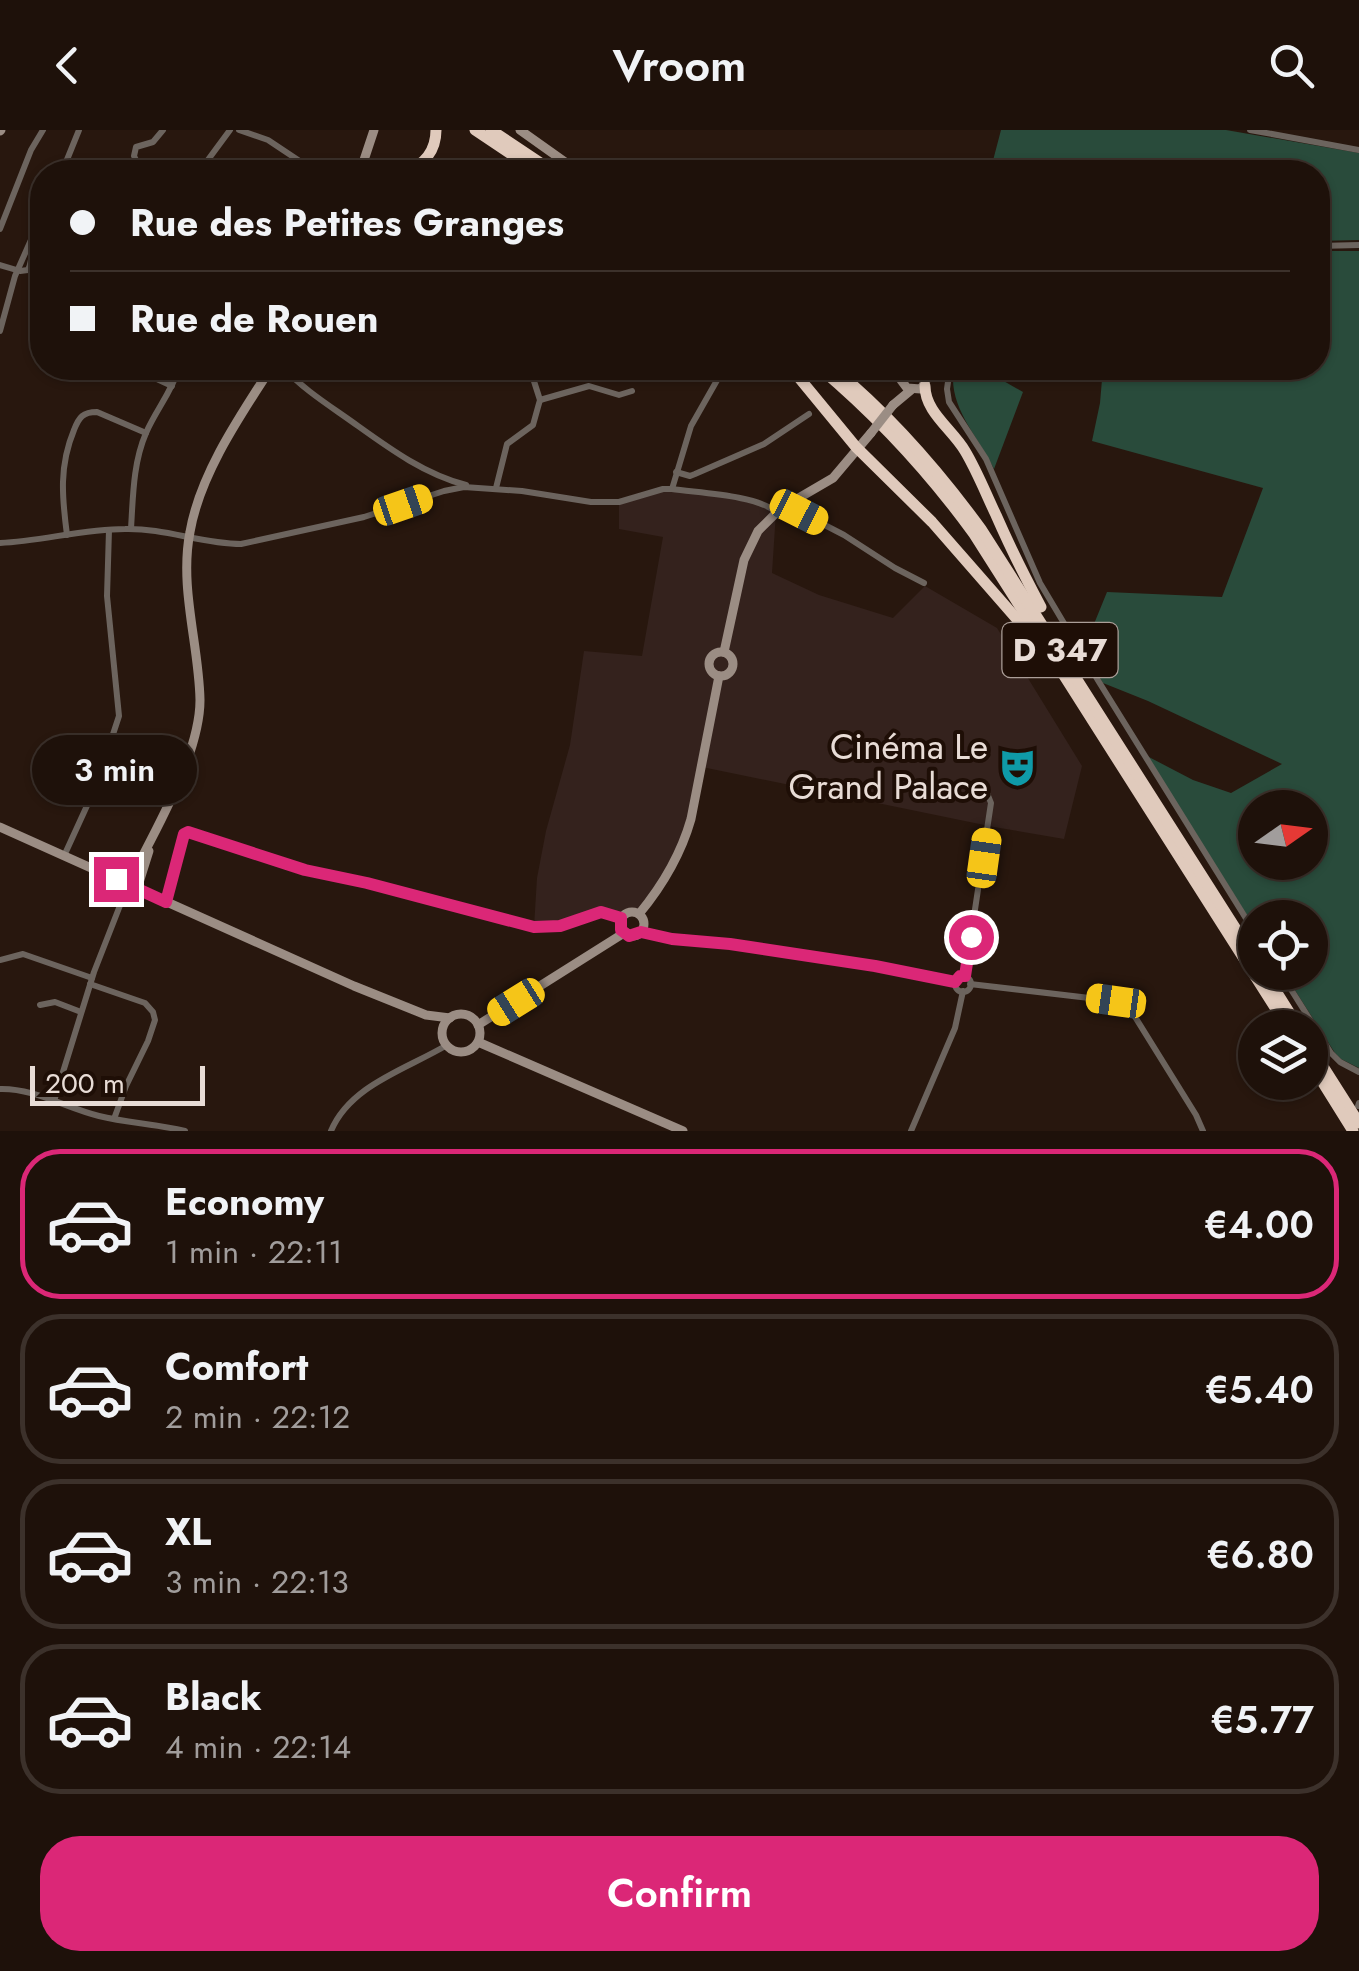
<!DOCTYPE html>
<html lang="en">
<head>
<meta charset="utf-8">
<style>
  :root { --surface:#1e110a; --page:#261a13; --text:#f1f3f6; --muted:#a19d9c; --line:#3c312b; --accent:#db2777 }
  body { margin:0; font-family:Jost,sans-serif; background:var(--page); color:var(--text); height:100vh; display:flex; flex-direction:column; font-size:38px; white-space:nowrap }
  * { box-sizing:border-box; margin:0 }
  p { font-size:32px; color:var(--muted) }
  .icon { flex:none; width:55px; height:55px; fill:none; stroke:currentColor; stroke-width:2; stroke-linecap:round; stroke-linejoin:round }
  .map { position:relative; height:1001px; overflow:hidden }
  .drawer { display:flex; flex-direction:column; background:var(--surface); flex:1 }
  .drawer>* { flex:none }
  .hud { position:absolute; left:30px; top:30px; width:1300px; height:220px; border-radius:40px; box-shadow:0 2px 8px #0004,0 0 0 2px var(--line); display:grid; align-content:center; height:220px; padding:0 40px; background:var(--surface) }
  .needle { width:65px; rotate:76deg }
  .tools { position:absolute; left:1238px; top:660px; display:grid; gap:20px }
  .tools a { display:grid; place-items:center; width:90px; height:90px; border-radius:50%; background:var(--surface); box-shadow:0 2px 8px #0004,0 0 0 2px var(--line); font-size:50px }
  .scale { position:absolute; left:30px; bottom:25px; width:175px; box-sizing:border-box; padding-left:10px; border:5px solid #e8dcd6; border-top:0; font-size:28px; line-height:35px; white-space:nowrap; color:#e8dcd6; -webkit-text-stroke:8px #1e0e06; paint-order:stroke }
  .end { position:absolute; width:45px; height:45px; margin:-22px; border:12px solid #db2777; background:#fff; box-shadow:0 0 0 5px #fff }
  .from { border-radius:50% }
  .bubble { position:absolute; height:70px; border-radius:35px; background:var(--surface); box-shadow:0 2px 8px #0004,0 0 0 2px var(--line); font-size:32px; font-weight:600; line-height:70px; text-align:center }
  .car { position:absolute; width:30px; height:60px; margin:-30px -15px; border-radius:12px; box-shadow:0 0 8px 2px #0007; background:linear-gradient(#f5c518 24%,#345 0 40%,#f5c518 0 76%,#345 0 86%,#f5c518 0) }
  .hud b { display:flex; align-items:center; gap:35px; height:95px; font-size:38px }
  .hud b+b { border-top:2px solid var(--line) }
  .hud i { width:25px; height:25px; background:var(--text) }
  ul { padding:18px 0 0; list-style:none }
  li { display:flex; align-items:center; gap:30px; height:150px; margin:0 20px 15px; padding:0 20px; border:5px solid var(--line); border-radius:40px }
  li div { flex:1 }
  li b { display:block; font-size:38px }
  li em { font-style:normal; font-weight:600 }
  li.active { border-color:var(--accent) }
  li>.icon { width:90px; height:90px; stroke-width:1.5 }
  .button { display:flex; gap:20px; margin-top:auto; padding:20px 40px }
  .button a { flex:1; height:115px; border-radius:40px; background:var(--accent); color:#fff; font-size:40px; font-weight:600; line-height:115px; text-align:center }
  header { display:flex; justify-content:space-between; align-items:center; height:130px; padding:0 40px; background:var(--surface); font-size:45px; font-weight:600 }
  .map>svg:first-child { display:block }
  .commercial { fill:#34221d }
  .green { fill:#294b3b; fill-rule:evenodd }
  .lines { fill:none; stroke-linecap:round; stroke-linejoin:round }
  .street { stroke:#6c645e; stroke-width:6 }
  .secondary { stroke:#9b8d84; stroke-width:9 }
  .highway { stroke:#e0cabc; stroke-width:11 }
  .secondary-bridge { stroke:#9b8d84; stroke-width:9 }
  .route { stroke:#db2777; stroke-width:12 }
  .labels { text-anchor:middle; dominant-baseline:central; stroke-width:8; stroke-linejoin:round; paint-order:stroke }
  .shield { fill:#1e0e06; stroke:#ab9e98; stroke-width:2.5 }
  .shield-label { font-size:32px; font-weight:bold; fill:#e8dcd6 }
  .poi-label { font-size:35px; fill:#e8dcd6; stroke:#1e0e06; text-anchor:end }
</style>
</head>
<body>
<header><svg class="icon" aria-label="back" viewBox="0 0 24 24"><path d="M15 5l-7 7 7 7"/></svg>Vroom<svg class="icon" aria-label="search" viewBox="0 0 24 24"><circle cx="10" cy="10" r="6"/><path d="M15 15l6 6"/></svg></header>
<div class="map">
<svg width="1359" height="1001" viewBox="0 0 1359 1001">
  <rect width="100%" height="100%" fill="#28170e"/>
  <path class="commercial" d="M663 359 747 370 776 382 772 443 819 465 893 488 925 456 997 498 1082 636 1064 709 994 697 702 637 685 709 639 784 630 782 621 788 601 782 573 794 534 797 537 748 546 701 570 615 584 521 642 526 663 407 619 399V372Z"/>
  <g class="green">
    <path d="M1001 0H1226L1359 23V110L1318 111V42H990Z"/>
    <path d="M1318 121H1359V938L1341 929 1335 923 1284 843 1310 842V788H1255V798L1147 626 1193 650 1231 663 1282 634 1148 571 1103 553 1083 521 1107 462 1222 467 1263 358 1092 311 1100 273 1103 238H1318ZM1255 678H1310V732H1255Z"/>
    <path d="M954 238H981L1023 262 994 339C978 306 947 276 954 238Z"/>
  </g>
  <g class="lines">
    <g class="street">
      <path d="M239 0 268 10 316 42"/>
      <path d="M1250 0 1359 20"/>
      <path d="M62 42 79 0"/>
      <path d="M142 42 134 26 136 17 153 12 163 0"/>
      <path d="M199 42 230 0"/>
      <path d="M0 99 31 20 43 0"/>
      <path d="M1318 116 1359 115"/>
      <path d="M0 135 20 141 28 140C33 131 28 120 42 118"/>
      <path d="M0 201 15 146 42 85"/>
      <path d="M133 238 172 256"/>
      <path d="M284 238C303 259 327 274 351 291 386 316 423 344 466 355"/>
      <path d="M950 238 947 259 949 272 986 329 1040 453 1099 552 1255 803"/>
      <path d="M532 245 557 238"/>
      <path d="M540 270 589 256 619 265 632 261"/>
      <path d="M676 342 690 346 695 344 764 314 809 284"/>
      <path d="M496 358 507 314 533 295 538 277 540 270 532 245 513 238"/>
      <path d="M672 359 691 296 724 238"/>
      <path d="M786 375 844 405 895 438 924 453"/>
      <path d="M131 399C133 367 133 333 146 303 156 280 171 263 179 238"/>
      <path d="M67 405C62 367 59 336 74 300 79 287 83 282 97 282L146 303"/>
      <path d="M0 413C42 411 83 399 125 399 165 398 202 414 241 414L364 387 444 361 464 357 522 361 591 372H619L663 359H672C698 363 757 365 776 382"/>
      <path d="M64 726 96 656 119 586 107 466 109 400"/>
      <path d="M167 772 184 704 188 701 305 740 367 753 412 767 534 797H560L601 782 621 788"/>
      <path d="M641 802 672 809 778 821 955 852"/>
      <path d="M0 830 23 824 92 848"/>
      <path d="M1280 842 1331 923 1340 932 1359 942"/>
      <path d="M965 846 991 673 987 663 969 661"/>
      <circle cx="963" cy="854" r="8"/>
      <path d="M90 854 145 873 153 882 155 890 148 911 126 956 114 989"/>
      <path d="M970 854 1115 871 1132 882 1196 985 1203 1001"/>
      <path d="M40 875 55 872 81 882"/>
      <path d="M0 959C34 958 66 978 99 986 127 993 157 994 185 1001"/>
      <path d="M54 971 94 842 128 755"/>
      <path d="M1358 976 1359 973"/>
      <path d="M331 1001C350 955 407 939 447 915"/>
      <path d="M911 1001 955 898 963 861"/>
    </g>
    <g class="secondary">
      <path d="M520 0 579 42"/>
      <path d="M0 1 1 0"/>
      <path d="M360 42 374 0"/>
      <path d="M901 250 907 258 921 259 928 247 926 238"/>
      <path d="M893 275 911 260"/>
      <circle cx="721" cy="534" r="12"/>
      <path d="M724 522 744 430 758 401 780 379 833 348 871 303"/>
      <path d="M0 697 354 856 426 885 450 888"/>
      <path d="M128 755C134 746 137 737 142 727 164 685 200 618 200 570 199 515 179 457 190 402 200 344 240 286 271 238"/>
      <path d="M137 759 149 721"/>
      <circle cx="632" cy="794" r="12"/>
      <path d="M639 784C663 755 681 724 691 689L719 546"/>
      <circle cx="461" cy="903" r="19"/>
      <path d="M478 895 624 803"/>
      <path d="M478 912 683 1001"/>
    </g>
    <g class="highway">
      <path d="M475 0 538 42"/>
      <path d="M491 0 554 42"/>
      <path d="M362 42 371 41 383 42"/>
      <path d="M405 42C424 35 436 21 436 0"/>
      <path d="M791 238 856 317 932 392 1036 511"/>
      <path d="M820 238C878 287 929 342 974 404L1288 898"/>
      <path d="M833 238C890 285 938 340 981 399L1255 829"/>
      <path d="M867 238 888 243 902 240"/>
      <path d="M925 256C925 282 952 299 965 321 977 341 986 364 996 385 1010 417 1025 447 1041 477"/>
      <path d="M1264 842 1299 898"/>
      <path d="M1310 916 1359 993"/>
      <path d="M1310 932 1353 1001"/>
    </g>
    <path class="secondary-bridge" d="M871 303 893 275"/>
  </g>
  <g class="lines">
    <path class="route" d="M116 749 166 772 184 704 188 702 305 740 367 753 534 797 560 796 601 782 621 788V800L629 806 641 802 672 809 730 814 875 836 955 852 960 846H965L971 807"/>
  </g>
  <defs>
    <symbol id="theatre-bare" viewBox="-9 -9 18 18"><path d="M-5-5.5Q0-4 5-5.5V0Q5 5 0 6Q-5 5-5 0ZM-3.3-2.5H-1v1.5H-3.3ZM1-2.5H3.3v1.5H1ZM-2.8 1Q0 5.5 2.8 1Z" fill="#0f9aa8" stroke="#1e0e06" stroke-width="2.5" paint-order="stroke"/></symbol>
  </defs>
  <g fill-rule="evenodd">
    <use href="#theatre-bare" x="990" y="610" width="55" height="55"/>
  </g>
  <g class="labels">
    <rect class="shield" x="1002.5" y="493" width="115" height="54" rx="8"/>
    <g class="shield-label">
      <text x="1060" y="520">D 347</text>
    </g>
    <g class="poi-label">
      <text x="988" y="617">Cinéma Le<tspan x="988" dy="40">Grand Palace</tspan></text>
    </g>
  </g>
</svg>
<div class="tools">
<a><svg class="needle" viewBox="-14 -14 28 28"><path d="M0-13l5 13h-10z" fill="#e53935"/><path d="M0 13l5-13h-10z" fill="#a19d9c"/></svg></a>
<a><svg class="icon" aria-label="locate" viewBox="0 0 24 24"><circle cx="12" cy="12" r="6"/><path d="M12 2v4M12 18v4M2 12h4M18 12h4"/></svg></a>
<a><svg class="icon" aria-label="layers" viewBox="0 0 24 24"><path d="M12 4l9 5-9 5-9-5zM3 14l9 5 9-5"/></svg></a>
</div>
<div class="scale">200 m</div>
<i class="end from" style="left:971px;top:807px"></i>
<i class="end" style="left:116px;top:749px"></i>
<div class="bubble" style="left:32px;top:605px;width:165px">3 min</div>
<i class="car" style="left:403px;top:375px;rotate:71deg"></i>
<i class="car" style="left:799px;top:382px;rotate:117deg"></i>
<i class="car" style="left:984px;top:728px;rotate:8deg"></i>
<i class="car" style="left:1116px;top:871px;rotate:278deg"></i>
<i class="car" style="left:516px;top:872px;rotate:238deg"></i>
<div class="hud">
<b><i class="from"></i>Rue des Petites Granges</b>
<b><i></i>Rue de Rouen</b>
</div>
</div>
<section class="drawer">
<ul>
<li class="active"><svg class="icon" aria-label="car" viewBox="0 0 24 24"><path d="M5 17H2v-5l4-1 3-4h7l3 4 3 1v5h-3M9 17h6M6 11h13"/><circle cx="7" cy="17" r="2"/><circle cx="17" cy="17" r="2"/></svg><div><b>Economy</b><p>1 min · 22:11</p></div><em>€4.00</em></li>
<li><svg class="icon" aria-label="car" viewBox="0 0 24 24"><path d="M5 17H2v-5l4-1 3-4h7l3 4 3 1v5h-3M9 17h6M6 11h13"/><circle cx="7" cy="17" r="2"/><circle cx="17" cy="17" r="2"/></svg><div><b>Comfort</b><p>2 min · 22:12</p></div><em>€5.40</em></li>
<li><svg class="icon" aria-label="car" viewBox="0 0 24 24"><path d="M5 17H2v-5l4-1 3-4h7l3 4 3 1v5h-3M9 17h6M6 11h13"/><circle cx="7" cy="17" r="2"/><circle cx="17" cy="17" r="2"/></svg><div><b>XL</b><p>3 min · 22:13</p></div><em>€6.80</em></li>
<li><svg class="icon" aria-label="car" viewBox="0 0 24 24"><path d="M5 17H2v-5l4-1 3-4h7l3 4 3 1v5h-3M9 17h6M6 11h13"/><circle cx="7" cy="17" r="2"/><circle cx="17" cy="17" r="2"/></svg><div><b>Black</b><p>4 min · 22:14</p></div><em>€5.77</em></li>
</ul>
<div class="button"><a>Confirm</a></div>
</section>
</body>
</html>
